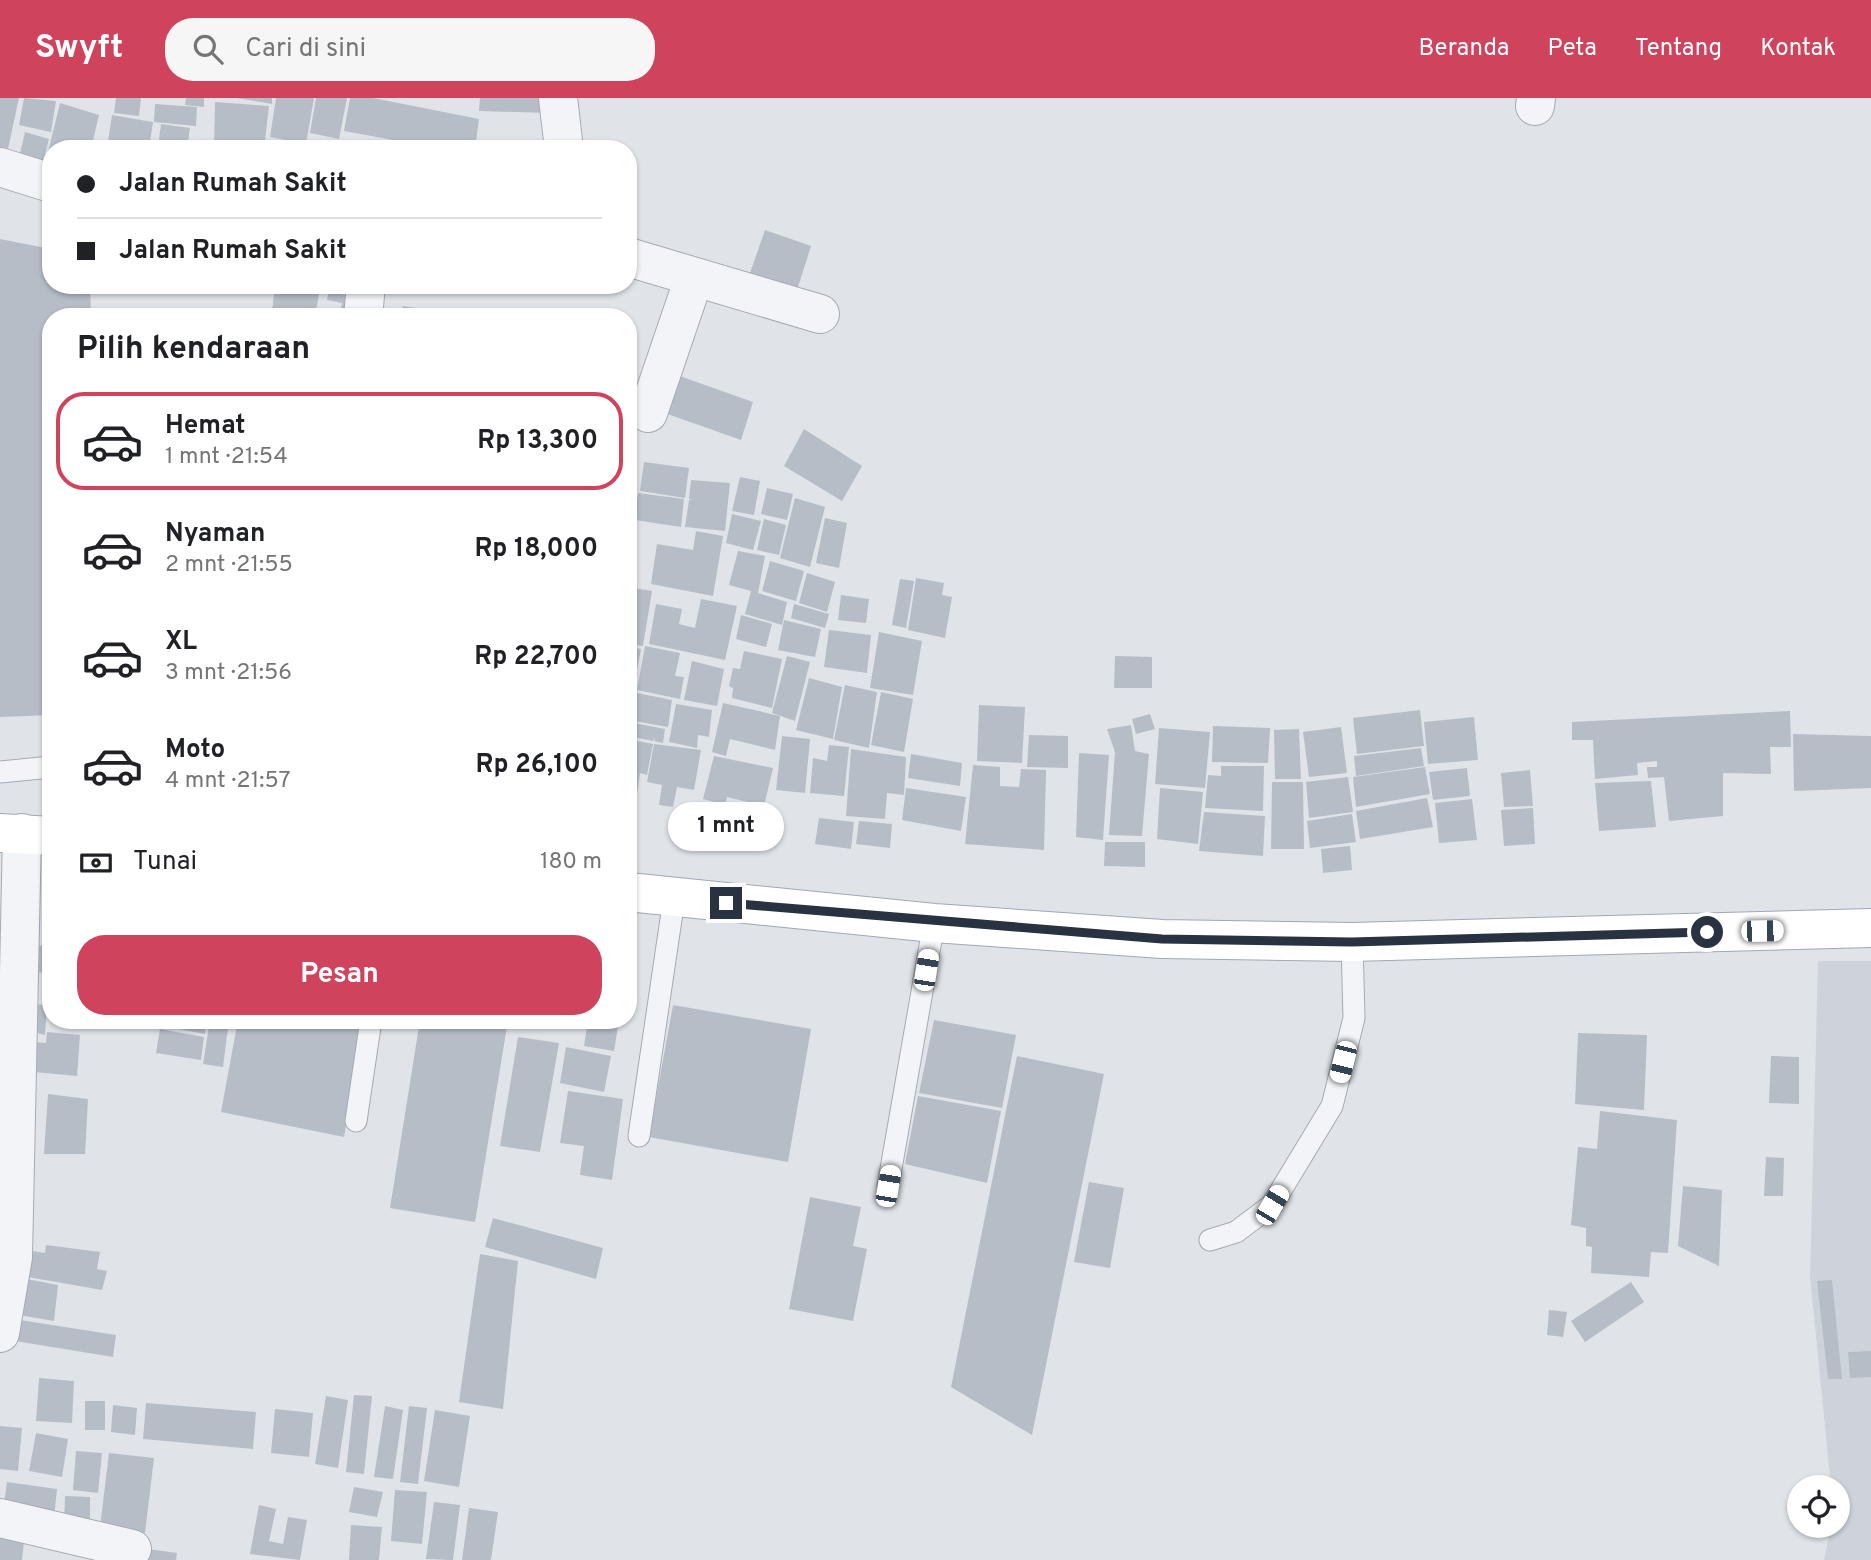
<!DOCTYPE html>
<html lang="id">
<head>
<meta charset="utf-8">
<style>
  :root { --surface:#fff; --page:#f6f6f6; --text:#202124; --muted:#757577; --line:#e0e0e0; --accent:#d0435d }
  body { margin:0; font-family:Overpass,sans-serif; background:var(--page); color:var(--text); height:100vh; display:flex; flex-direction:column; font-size:26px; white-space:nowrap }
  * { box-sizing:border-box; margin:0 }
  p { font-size:23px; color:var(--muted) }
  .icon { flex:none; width:38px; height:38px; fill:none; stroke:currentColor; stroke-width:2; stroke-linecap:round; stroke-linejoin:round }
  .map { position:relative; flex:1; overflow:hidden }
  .side { position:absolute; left:42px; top:210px; width:595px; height:721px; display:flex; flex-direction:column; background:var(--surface); border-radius:28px; box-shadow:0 2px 5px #0004 }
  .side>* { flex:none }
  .guide { position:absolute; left:42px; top:42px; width:595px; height:154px; border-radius:28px; box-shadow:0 2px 5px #0004; display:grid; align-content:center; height:154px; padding:0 35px; background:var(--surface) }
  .tools { position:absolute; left:1787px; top:1377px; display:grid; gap:14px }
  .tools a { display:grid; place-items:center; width:63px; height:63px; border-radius:50%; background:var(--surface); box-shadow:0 2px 5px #0004; font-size:35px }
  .end { position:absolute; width:32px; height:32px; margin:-16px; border:9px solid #283241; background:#fff; box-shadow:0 0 0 4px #fff }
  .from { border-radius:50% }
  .bubble { position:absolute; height:49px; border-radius:24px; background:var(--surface); box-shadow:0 2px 5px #0004; font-size:23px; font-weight:700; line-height:49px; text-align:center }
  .car { position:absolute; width:21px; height:42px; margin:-21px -10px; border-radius:9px; box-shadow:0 0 5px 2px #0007; background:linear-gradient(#fff 24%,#345 0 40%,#fff 0 76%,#345 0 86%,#fff 0) }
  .guide b { display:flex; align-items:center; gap:24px; height:66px; font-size:26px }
  .guide b+b { border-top:2px solid var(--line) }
  .guide i { width:18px; height:18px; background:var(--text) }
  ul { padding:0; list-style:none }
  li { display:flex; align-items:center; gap:21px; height:98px; margin:0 14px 10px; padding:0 21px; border:4px solid transparent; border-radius:28px }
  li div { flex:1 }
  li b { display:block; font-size:26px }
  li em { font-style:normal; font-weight:700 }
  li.active { border-color:var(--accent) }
  li>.icon { width:63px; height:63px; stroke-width:1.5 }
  h2 { padding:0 35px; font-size:32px; line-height:84px }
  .pay { display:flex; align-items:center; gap:18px; height:77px; padding:0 35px; font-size:26px }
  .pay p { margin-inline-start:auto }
  .action { display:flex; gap:14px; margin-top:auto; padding:14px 35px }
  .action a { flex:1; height:80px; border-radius:28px; background:var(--accent); color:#fff; font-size:28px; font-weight:700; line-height:80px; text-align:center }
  header { display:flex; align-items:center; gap:42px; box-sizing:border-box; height:98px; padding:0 35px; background:var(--accent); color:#fff }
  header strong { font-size:33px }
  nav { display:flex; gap:38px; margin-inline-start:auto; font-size:24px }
  .search { width:490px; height:63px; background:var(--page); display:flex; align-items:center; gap:18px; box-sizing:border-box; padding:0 24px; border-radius:28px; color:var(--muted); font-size:26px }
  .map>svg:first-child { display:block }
  .built { fill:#ced3db }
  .building { fill:#b7bdc6 }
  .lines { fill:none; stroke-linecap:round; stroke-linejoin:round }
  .lane-casing { stroke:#a5abb3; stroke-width:23 }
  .street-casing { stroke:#a5abb3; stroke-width:40 }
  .primary-casing { stroke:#9fa8b5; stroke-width:40 }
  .lane { stroke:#f3f4f7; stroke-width:21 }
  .street { stroke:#f3f4f7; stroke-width:38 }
  .primary { stroke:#fff; stroke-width:38 }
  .route { stroke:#283241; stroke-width:9 }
</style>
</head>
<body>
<header>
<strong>Swyft</strong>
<div class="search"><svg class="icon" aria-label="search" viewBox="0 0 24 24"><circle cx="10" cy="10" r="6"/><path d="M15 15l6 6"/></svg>Cari di sini</div>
<nav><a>Beranda</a><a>Peta</a><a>Tentang</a><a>Kontak</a></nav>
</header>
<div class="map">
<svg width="1871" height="1462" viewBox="0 0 1871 1462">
  <rect width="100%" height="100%" fill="#e0e4e9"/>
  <path class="built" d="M1818 863H1871V1462H1824L1831 1428H1838V1390L1831 1389 1810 1179Z"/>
  <g class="building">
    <path d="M0 0H19L8 51 0 49Z"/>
    <path d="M24 0 56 3 51 34 19 27Z"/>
    <path d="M116 0H141L139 18 114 15Z"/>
    <path d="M186 0H204V9L185 7Z"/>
    <path d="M236 0H272V6Z"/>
    <path d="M276 0H314L306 46 270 39Z"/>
    <path d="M316 0H347L339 41 310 35Z"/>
    <path d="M350 0H373L479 21 475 51H442L344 33Z"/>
    <path d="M480 0H549L548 15 479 13Z"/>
    <path d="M215 4 269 8 264 51H214Z"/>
    <path d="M60 5 99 17 91 51H51V77L43 75Z"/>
    <path d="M155 6 197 9 196 28 154 24Z"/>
    <path d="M112 17 153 24 149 51H107Z"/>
    <path d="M161 26 190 30 187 51 158 49Z"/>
    <path d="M25 34 49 41 40 75 17 68Z"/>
    <path d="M342 42 376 48 375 51H340Z"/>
    <path d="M274 43 312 49V51H273Z"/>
    <path d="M765 132 811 148 797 192 750 175Z"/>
    <path d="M0 141 51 151V187H90L91 219H51V617L0 619Z"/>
    <path d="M275 187 320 190 315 219 272 214Z"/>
    <path d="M329 193 359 200 356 219 340 216 342 205 327 202Z"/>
    <path d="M403 208 426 212 425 219H401Z"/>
    <path d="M674 276 753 304 741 342 662 314Z"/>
    <path d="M804 331 862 368 842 403 784 368Z"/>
    <path d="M644 364 689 370 685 400 640 393Z"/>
    <path d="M740 379 760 383 754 417 732 413Z"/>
    <path d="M691 382 730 385 725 433 685 429 689 402H692L689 401Z"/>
    <path d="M767 390 793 396 787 422 761 416Z"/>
    <path d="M638 395 684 401 681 429 635 422Z"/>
    <path d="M795 400 825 409 810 469 780 460Z"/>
    <path d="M732 416 761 423 753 452 726 445Z"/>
    <path d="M825 420 847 425 839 470 816 465Z"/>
    <path d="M764 421 786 427 779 457 757 452Z"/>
    <path d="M696 433 723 438 713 498 651 486 657 446 693 452Z"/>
    <path d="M738 453 765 458 758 495 787 504 782 527 745 516 751 493 729 487Z"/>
    <path d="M770 463 804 473 796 503 762 493Z"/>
    <path d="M807 475 835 484 827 514 799 505Z"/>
    <path d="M916 480 944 485 942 497 952 499 945 540 908 532Z"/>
    <path d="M900 481 914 483 906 530 892 527Z"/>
    <path d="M628 489 652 493 643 548 628 546Z"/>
    <path d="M841 497 869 501 866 525 838 522Z"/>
    <path d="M701 501 737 508 725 562 649 546 656 506 682 511 679 526 695 530Z"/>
    <path d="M794 506 829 516 825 530 791 520Z"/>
    <path d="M741 517 772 526 766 549 736 541Z"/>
    <path d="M784 522 821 531 815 559 778 552Z"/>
    <path d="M829 532 871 537 867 575 824 569Z"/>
    <path d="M879 534 922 543 913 597 870 590Z"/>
    <path d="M645 548 680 555 675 578 684 579 680 601 637 592Z"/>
    <path d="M628 549 641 551 637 572 628 570Z"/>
    <path d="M744 553 782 561 772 610 732 600 733 590 729 588 733 570 740 571Z"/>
    <path d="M787 558 810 564 795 623 772 615Z"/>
    <path d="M1115 558 1152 559V590H1114Z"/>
    <path d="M692 563 724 571 717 608 684 602Z"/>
    <path d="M809 580 842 589 833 641 796 632Z"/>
    <path d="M845 587 877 594 869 650 834 642Z"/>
    <path d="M632 594 672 602 668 629 628 622Z"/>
    <path d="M881 594 913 601 904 654 871 647Z"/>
    <path d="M723 605 780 618 775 652 730 641 726 658 712 654Z"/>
    <path d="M676 606 712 612 709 639 698 637 697 650 669 644Z"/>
    <path d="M979 607 1025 609 1022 665 977 663Z"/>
    <path d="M1420 612 1424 648 1357 656 1353 620Z"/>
    <path d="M1790 613 1791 649H1770L1771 676 1723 675V718L1669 723 1664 679 1648 680 1647 669H1657V663L1637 665 1638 677 1595 681 1593 642H1572V624Z"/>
    <path d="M1150 616 1155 631 1136 636 1132 621Z"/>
    <path d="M1474 619 1478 662 1428 666 1424 624Z"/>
    <path d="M629 624 665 631 663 645 654 643 655 638 653 643 628 638Z"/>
    <path d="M1131 627 1135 653 1149 656 1142 738 1109 737 1115 654 1107 631Z"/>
    <path d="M1213 628 1270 630 1268 665 1212 664Z"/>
    <path d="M1341 629 1347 675 1309 679 1303 634Z"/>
    <path d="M1159 630 1210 634 1205 690 1155 686Z"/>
    <path d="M1299 631 1301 681H1275L1274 632Z"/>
    <path d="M1793 636 1871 638V690L1794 693Z"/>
    <path d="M1029 637 1068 638V670L1027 669Z"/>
    <path d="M782 638 810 641 805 695 776 692Z"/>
    <path d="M628 641 653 646 647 677 640 675 637 696 628 695Z"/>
    <path d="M654 646 701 652 694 692 677 689 673 709 659 707 662 687 647 684Z"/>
    <path d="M829 647 849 649 844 698 810 695 813 660 827 663Z"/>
    <path d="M1421 650 1424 668 1356 678 1354 658Z"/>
    <path d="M851 651 906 659 904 697 887 695 885 721 846 718Z"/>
    <path d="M1079 655 1109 657 1103 742 1076 739Z"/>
    <path d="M911 656 962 665 960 688 908 680Z"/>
    <path d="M714 658 773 670 764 708 727 699 725 707 703 701Z"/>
    <path d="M973 667 1000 669V688L1019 689 1021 671 1046 672 1044 752 965 746Z"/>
    <path d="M1221 668H1264L1263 713 1205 710 1208 677 1221 678Z"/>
    <path d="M1425 669 1430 696 1356 709 1353 679Z"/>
    <path d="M1467 670 1470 698 1433 702 1429 674Z"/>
    <path d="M1530 672 1533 708 1504 709 1501 675Z"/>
    <path d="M1348 679 1353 714 1309 720 1306 684Z"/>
    <path d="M1651 683 1656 729 1599 733 1595 685Z"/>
    <path d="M1272 684H1303L1304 751H1271Z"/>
    <path d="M906 690 966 699 961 733 902 722Z"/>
    <path d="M1160 690 1203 694 1198 746 1157 741Z"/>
    <path d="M1427 700 1433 729 1360 741 1356 713Z"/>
    <path d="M1472 701 1477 742 1439 745 1435 705Z"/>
    <path d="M1533 710 1535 746 1504 748 1501 712Z"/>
    <path d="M1204 714 1265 718 1263 758 1199 753Z"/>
    <path d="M1352 716 1356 744 1310 750 1307 723Z"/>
    <path d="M819 720 854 724 851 751 815 746Z"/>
    <path d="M859 723 892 726 890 750 856 746Z"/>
    <path d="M1105 744H1145V769L1104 768Z"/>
    <path d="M1350 748 1352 772 1323 775 1321 751Z"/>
    <path d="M46 843H51V875L33 874 35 848 46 847Z"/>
    <path d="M30 906 47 907 45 937 26 932Z"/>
    <path d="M673 907 811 931 788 1064 649 1039Z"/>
    <path d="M158 922H207L205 936 157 927Z"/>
    <path d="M210 922H229L223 969 203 966Z"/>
    <path d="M238 922H364L344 1039 221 1014Z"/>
    <path d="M420 922H508L475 1124 390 1110Z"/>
    <path d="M588 922H619L614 953 584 948Z"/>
    <path d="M934 922 1016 937 1002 1010 919 995Z"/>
    <path d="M160 931 204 939 201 962 156 955Z"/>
    <path d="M47 934 80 937 77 978 34 974V944L46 945Z"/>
    <path d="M1578 935 1647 937 1644 1012 1575 1006Z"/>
    <path d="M518 939 559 945 540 1054 500 1048Z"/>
    <path d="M566 949 611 958 604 994 560 985Z"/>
    <path d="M1017 958 1104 976 1032 1337 951 1289Z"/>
    <path d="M1771 958 1799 959V1006L1769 1005Z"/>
    <path d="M568 993 623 1001 612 1082 580 1077 584 1048 560 1045Z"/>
    <path d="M48 996 88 1001 85 1056H44Z"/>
    <path d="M918 998 1001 1013 987 1085 905 1066Z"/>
    <path d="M1600 1013 1677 1022 1668 1155 1651 1154 1649 1179 1591 1175 1592 1149 1586 1148V1130L1571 1127 1578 1049 1597 1051Z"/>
    <path d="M1766 1059 1784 1060 1783 1098H1764Z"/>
    <path d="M1089 1084 1124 1090 1110 1170 1074 1164Z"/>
    <path d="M1683 1088 1722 1092 1719 1168 1678 1148Z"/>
    <path d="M810 1099 861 1109 853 1148 867 1151 853 1223 789 1211Z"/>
    <path d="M493 1120 603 1150 596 1181 485 1149Z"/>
    <path d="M46 1147 100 1154 97 1171 107 1173 102 1192 22 1178 27 1152 45 1155Z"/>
    <path d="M480 1156 518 1163 503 1311 459 1304Z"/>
    <path d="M27 1181 58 1187 54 1223 19 1217Z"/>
    <path d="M1832 1182 1842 1281H1828L1817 1183Z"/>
    <path d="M1631 1184 1644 1204 1585 1244 1571 1223Z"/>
    <path d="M1549 1212 1567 1214 1563 1239 1547 1237Z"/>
    <path d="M7 1220 116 1237 113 1259 3 1241Z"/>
    <path d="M1871 1253V1279L1850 1280 1848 1254Z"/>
    <path d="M39 1280 74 1283 72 1325 36 1323Z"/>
    <path d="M354 1297 372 1298 364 1376 346 1374Z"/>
    <path d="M326 1298 348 1302 338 1370 315 1366Z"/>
    <rect x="85" y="1303" width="20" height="29"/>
    <path d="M146 1305 256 1314 253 1351 143 1341Z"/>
    <path d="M113 1307 137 1310 135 1337 111 1334Z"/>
    <path d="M385 1308 403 1312 393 1381 374 1379Z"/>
    <path d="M409 1308 427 1310 418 1386 400 1384Z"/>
    <path d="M275 1311 313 1315 309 1359 271 1355Z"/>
    <path d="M435 1312 470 1318 459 1389 424 1383Z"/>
    <path d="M0 1328 22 1330 18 1373 0 1371Z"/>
    <path d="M36 1335 68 1341 62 1379 29 1373Z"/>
    <path d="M76 1353 102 1355 98 1395 73 1392Z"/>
    <path d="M109 1355 154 1360 145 1435 100 1429Z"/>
    <path d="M7 1384 57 1391 54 1420 3 1413Z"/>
    <path d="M354 1389 383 1394 377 1419 349 1414Z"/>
    <path d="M395 1392 427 1394 422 1446 391 1443Z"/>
    <path d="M65 1398 90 1399V1425L64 1424Z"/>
    <path d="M434 1404 460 1407 453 1462 426 1461Z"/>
    <path d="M259 1407 276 1411 269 1443 283 1446 288 1419 307 1422 300 1462 250 1456Z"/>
    <path d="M469 1410 498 1414 491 1462H462Z"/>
    <path d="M351 1427 382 1429 379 1462H349Z"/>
    <path d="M0 1432 25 1435 22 1462H0Z"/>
    <path d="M141 1450 177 1455 176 1462H139Z"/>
  </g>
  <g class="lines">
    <defs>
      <g id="lane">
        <path d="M0 674 51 669"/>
        <path d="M356 1023 371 922"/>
        <path d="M639 1038 674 801"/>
        <path d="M888 1088 934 825"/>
        <path d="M1210 1142 1236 1134 1272 1107 1332 1008 1354 920 1352 844"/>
      </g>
      <g id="street">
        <path d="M558 0 564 51"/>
        <path d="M1535 8 1536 0"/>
        <path d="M0 69 51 85"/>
        <path d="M628 159 820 216"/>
        <path d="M363 219 366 187"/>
        <path d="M648 315 694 180"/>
        <path d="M0 1235 13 1159 22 735"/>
        <path d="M0 1420 132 1451"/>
      </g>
      <g id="primary">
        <path d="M0 735 51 738"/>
        <path d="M628 794 934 825 1162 841 1352 844 1871 830"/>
      </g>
    </defs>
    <use href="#lane" class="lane-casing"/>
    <use href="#street" class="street-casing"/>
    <use href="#primary" class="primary-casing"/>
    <use href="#lane" class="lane"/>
    <use href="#street" class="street"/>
    <use href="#primary" class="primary"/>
  </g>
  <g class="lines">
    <path class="route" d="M726 805 1162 841 1352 844 1707 834"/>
  </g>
</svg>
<div class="tools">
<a><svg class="icon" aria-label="locate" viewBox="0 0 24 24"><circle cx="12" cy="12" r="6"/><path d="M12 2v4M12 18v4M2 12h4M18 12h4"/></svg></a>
</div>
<i class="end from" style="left:1707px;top:834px"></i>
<i class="end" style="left:726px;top:805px"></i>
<div class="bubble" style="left:668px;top:704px;width:116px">1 mnt</div>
<i class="car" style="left:1762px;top:833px;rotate:89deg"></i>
<i class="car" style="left:926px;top:872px;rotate:9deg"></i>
<i class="car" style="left:1343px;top:964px;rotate:194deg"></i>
<i class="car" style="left:888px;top:1088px;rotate:10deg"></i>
<i class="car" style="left:1272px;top:1107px;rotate:31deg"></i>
<div class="guide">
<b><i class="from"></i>Jalan Rumah Sakit</b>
<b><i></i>Jalan Rumah Sakit</b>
</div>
<section class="side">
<h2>Pilih kendaraan</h2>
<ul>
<li class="active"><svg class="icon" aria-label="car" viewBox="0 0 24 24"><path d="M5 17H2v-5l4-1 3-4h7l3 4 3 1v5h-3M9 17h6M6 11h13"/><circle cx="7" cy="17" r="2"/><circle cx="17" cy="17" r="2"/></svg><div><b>Hemat</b><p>1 mnt · 21:54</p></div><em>Rp 13,300</em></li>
<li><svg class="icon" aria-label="car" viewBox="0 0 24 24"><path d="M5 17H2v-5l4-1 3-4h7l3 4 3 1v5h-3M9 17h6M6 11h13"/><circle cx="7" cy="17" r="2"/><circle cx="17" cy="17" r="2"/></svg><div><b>Nyaman</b><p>2 mnt · 21:55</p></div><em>Rp 18,000</em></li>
<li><svg class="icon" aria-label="car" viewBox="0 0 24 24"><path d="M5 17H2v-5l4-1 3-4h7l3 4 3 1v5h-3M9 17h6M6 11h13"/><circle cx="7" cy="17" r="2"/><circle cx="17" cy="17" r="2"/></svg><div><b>XL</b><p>3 mnt · 21:56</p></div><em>Rp 22,700</em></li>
<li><svg class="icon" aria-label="car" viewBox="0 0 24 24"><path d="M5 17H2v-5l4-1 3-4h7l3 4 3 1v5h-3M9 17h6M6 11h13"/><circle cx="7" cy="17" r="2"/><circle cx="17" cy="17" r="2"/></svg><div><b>Moto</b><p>4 mnt · 21:57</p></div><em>Rp 26,100</em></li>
</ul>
<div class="pay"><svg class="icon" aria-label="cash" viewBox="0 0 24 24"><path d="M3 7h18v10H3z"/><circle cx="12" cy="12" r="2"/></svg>Tunai<p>180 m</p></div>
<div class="action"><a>Pesan</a></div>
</section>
</div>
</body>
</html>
